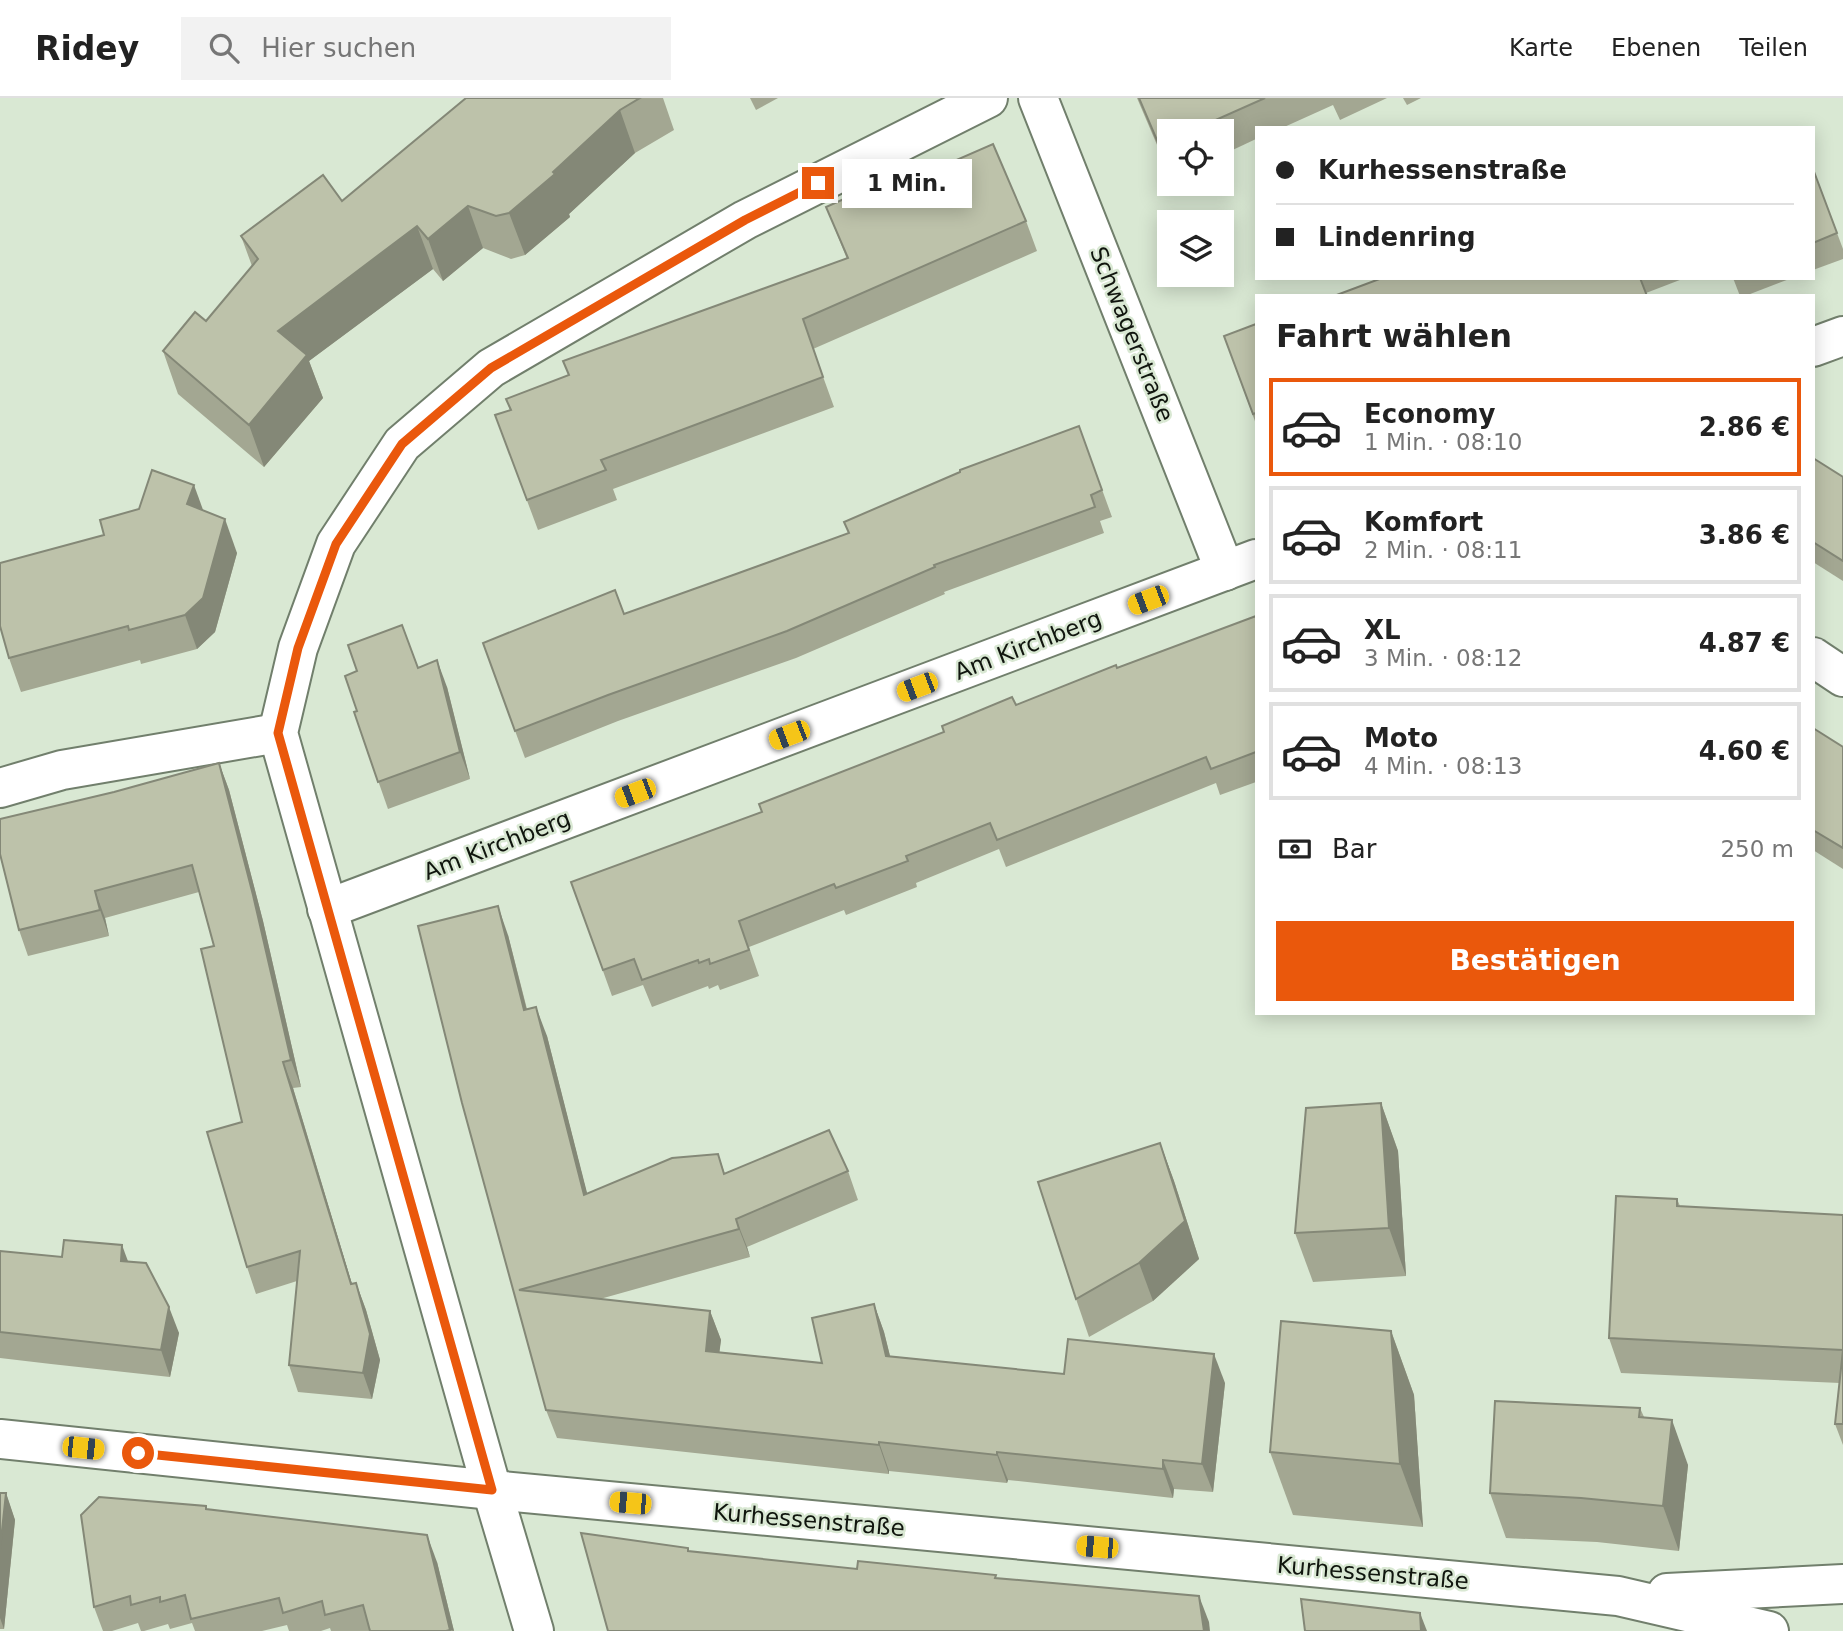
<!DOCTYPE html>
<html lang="de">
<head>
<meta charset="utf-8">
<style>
  :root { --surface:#fff; --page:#f2f2f2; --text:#222; --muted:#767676; --line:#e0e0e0; --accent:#ea580c }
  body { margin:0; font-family:"DejaVu Sans",sans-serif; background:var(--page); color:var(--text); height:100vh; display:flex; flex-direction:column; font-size:26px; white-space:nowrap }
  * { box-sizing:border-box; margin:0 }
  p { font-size:23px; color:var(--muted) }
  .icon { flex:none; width:38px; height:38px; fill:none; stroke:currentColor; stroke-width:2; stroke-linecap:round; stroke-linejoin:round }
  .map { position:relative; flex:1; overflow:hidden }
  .details { position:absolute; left:1255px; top:196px; width:560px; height:721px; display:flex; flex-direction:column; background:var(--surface); border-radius:0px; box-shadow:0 4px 18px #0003 }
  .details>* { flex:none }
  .top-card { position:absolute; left:1255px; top:28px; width:560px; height:154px; border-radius:0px; box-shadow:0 4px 18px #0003; display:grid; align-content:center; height:154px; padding:0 21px; background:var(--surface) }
  .buttons { position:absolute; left:1157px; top:21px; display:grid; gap:14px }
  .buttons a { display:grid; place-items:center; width:77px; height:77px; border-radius:0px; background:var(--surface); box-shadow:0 4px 18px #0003; font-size:35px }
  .end { position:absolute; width:32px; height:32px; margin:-16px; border:9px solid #ea580c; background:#fff; box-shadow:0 0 0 4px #fff }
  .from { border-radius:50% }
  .bubble { position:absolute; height:49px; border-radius:0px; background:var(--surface); box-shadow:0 4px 18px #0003; font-size:23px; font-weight:700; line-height:49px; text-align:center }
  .car { position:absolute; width:21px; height:42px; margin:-21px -10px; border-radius:9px; box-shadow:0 0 5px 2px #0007; background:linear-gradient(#f5c518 24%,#345 0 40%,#f5c518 0 76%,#345 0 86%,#f5c518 0) }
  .top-card b { display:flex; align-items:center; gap:24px; height:66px; font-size:26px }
  .top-card b+b { border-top:2px solid var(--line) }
  .top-card i { width:18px; height:18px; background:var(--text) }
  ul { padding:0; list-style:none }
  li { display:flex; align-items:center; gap:21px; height:98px; margin:0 14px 10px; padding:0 7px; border:4px solid var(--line); border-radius:0px }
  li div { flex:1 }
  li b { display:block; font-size:26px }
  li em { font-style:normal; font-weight:700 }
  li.active { border-color:var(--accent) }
  li>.icon { width:63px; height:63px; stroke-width:1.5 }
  h2 { padding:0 21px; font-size:32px; line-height:84px }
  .pay { display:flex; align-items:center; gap:18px; height:77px; padding:0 21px; font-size:26px }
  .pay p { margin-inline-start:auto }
  .cta { display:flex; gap:14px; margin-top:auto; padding:14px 21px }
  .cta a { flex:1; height:80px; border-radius:0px; background:var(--accent); color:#fff; font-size:28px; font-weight:700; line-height:80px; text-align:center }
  header { display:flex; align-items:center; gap:42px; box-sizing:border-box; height:98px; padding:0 35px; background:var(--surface); border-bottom:2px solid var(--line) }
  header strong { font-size:33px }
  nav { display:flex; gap:38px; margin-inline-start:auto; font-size:24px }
  .search { width:490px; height:63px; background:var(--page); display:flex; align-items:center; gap:18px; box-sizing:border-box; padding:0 24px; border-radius:0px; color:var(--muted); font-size:26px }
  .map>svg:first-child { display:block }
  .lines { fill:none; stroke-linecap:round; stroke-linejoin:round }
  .minor-casing { stroke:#717f6c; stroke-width:42 }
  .minor { stroke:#fff; stroke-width:38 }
  .wall { fill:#a3a792 }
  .shaded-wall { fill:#848877 }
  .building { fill:#bdc2aa; stroke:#848877; stroke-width:2 }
  .route { stroke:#ea580c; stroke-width:9 }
  .labels { text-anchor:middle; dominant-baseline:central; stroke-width:5; stroke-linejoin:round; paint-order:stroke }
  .street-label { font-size:23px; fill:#10150e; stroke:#d9e8d3 }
</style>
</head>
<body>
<header>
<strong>Ridey</strong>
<div class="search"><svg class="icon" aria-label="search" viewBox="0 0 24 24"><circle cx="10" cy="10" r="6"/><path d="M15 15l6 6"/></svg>Hier suchen</div>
<nav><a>Karte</a><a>Ebenen</a><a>Teilen</a></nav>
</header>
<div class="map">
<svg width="1843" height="1533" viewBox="0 0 1843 1533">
  <rect width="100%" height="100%" fill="#d9e8d3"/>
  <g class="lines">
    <defs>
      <g id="minor">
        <path d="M1038 0 1225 473"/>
        <path d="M1813 249 1843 238"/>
        <path d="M1813 559 1843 579"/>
        <path d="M0 690 62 672 278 635"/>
        <path d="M327 811 1256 461"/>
        <path d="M0 1341 492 1392 1618 1498 1769 1533"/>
        <path d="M1667 1495 1843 1486"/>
        <path d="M534 1533 492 1392 278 635 298 550 336 446 402 346 491 270 745 122 988 0"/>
      </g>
    </defs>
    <use href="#minor" class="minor-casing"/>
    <use href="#minor" class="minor"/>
  </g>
  <g class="wall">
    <path d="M466 0H663L674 32 635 55 569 116 570 119 525 157 511 161 483 150 443 183 433 171 309 263 323 300 264 369 178 296 163 253 206 223 252 168 241 138 342 103Z"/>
    <path d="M750 0H778L756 12Z"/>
    <path d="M1137 0H1387L1340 22 1333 7 1282 30H1256V41L1222 57V33H1169V75Z"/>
    <path d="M1403 0H1421L1407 7Z"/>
    <path d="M1813 71 1843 151V161L1813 172Z"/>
    <path d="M897 88 1026 123 1037 153 813 251 834 309 613 391 617 402 538 432 495 317 510 312 506 301 569 277 847 161 826 109Z"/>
    <path d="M1382 180H1685L1646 195Z"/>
    <path d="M1733 180H1792L1745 198H1740Z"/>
    <path d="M1256 226V326L1233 263Z"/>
    <path d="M1079 328 1112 419 1100 423 1104 435 944 494 945 496 796 560 618 623 525 660 483 545 624 516 849 435 844 424Z"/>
    <path d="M1813 360 1843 379V483L1813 464Z"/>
    <path d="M204 413 237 455 215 534 197 551 141 566 140 562 21 594 9 560Z"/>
    <path d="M1256 518V684L1220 697 1216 685 1006 769 999 751 916 785 917 789 846 817 844 812 749 849 759 878 720 892 718 887 709 891 708 888 652 909 643 887 612 898 571 784 762 714 1016 607Z"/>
    <path d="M418 570 447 589 470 681 388 711 354 614Z"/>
    <path d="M1813 630 1843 649V771L1813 752Z"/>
    <path d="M219 665 229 692 263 823 301 989 293 990 352 1186 356 1185 366 1212 380 1262 372 1301 298 1294 289 1267 297 1183 256 1196 247 1169 242 1024 214 848 199 794 105 820 109 838 28 858 19 832 114 694Z"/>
    <path d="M508 837 527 911 547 938 587 1096 718 1056 725 1076 848 1073 858 1102 747 1149 750 1159 600 1201 710 1213 721 1242 719 1254 822 1265 874 1206 884 1234 890 1258 1064 1276 1225 1285 1213 1394 1174 1391 1173 1400 1008 1382 1007 1385 889 1373V1376L557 1340 546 1312 462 1005Z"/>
    <path d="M1381 1005 1398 1053 1406 1178 1313 1184 1295 1135Z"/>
    <path d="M1160 1045 1174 1083 1199 1161 1153 1203 1089 1239 1076 1201Z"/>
    <path d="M1677 1101 1680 1108 1843 1117V1347L1835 1326 1840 1285 1621 1275 1609 1240Z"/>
    <path d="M0 1153 62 1159 128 1164 179 1235 170 1279 51 1266 0 1260Z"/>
    <path d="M1391 1233 1414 1297 1423 1429 1293 1417 1270 1354Z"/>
    <path d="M1640 1310 1644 1319 1688 1367 1679 1453 1597 1444 1506 1440 1490 1395Z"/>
    <path d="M0 1395H6L15 1422 4 1531H0Z"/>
    <path d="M206 1411 437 1464 454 1533H331L330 1530 321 1533H289L287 1527 262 1533H195L192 1525 170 1531 168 1526 144 1533H141L138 1525 112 1533H103L94 1509Z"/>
  </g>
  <g class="shaded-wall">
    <path d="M620 12 635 55 569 116 570 119 525 157 509 115Z"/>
    <path d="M468 108 483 150 443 183 428 141Z"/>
    <path d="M417 128 433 171 309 263 323 300 264 369 249 327 278 233Z"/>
    <path d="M194 387 206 420 187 406Z"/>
    <path d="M225 421 237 455 215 534 197 551 185 517Z"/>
    <path d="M437 562 447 589 470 681 460 654Z"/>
    <path d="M219 665 229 692 263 823 301 989 291 962Z"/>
    <path d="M95 793 105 820 109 838 100 812Z"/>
    <path d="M498 808 508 837 534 941 524 912Z"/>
    <path d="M536 909 547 938 595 1126 584 1097Z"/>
    <path d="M283 964 293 990 360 1213 351 1186Z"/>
    <path d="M1381 1005 1398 1053 1406 1178 1389 1130Z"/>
    <path d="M1160 1045 1174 1083 1199 1161 1153 1203 1139 1165Z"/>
    <path d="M736 1121 747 1149 750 1159 739 1131Z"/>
    <path d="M122 1147 132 1174 121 1163Z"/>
    <path d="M356 1185 366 1212 380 1262 372 1301 363 1275Z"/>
    <path d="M874 1206 884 1234 897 1286 886 1258Z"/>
    <path d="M169 1209 179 1235 170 1279 161 1252Z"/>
    <path d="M710 1213 721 1242 716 1282 706 1253Z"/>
    <path d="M1391 1233 1414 1297 1423 1429 1400 1366Z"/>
    <path d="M1214 1256 1225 1285 1213 1394 1202 1366Z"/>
    <path d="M1672 1322 1688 1367 1679 1453 1663 1408Z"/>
    <path d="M879 1344 889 1373V1376L879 1347Z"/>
    <path d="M997 1354 1008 1382 1007 1385 997 1357Z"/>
    <path d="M1163 1362 1174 1391 1173 1400 1163 1371Z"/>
    <path d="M6 1395 15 1422 4 1531 0 1520V1451Z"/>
    <path d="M427 1437 437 1464 454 1533 450 1532Z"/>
    <path d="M1199 1498 1209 1524 1210 1533H1204Z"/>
    <path d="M1420 1515 1427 1533H1421Z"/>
  </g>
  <g class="building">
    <path d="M466 0H640L620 12 553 74 555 76 509 115 496 118 468 108 428 141 417 128 278 233 307 257 249 327 163 253 195 214 206 223 258 161 241 138 323 77 342 103Z"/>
    <path d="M1139 0H1265L1191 33H1169V43L1159 47Z"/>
    <path d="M993 46 1026 123 803 221 823 279 601 362 606 372 527 402 495 317 511 312 506 301 569 277 563 263 848 160 826 109 893 79 897 88Z"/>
    <path d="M1813 71 1837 135 1813 145Z"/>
    <path d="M1382 180H1640L1647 198H1334Z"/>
    <path d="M1256 226V315L1253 316 1224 238Z"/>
    <path d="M1079 328 1102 392 1091 397 1095 409 934 467 935 469 787 533 608 597 515 633 483 545 615 492 624 516 736 476 849 435 844 424 960 374V372Z"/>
    <path d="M1813 360 1843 379V463L1813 444Z"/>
    <path d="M152 372 194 387 187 406 225 421 203 500 185 517 129 532 128 528 9 560 0 528V465L104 437 100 422 139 411Z"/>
    <path d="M1256 518V654L1211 671 1206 659 997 742 990 725 906 758 908 763 836 790 834 786 739 823 749 852 710 866 709 861 699 865 698 862 642 882 634 861 603 872 571 784 762 714 759 706 944 634 942 628 1012 599 1016 607 1116 567 1117 570Z"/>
    <path d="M402 527 418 570 437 562 460 654 378 684 354 614 357 613 345 578 357 573 348 547Z"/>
    <path d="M1813 630 1843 649V750L1813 732Z"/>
    <path d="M219 665 253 797 291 962 283 964 351 1186 356 1185 370 1236 363 1275 289 1267 300 1153 247 1169 207 1034 242 1024 201 851 214 848 192 767 95 793 100 812 19 832 0 756V721L114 694Z"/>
    <path d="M498 808 524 912 536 909 584 1097 672 1060 718 1056 724 1076 829 1032 848 1073 736 1121 739 1131 519 1192 710 1213 706 1253 822 1265 812 1220 874 1206 886 1258 1064 1276 1068 1241 1214 1256 1202 1366 1163 1362V1371L997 1354V1357L879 1344V1347L546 1312 462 1005 418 828Z"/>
    <path d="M1381 1005 1389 1130 1295 1135 1306 1010Z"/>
    <path d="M1160 1045 1185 1123 1139 1165 1076 1201 1038 1084Z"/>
    <path d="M1616 1098 1677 1101V1108L1843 1117V1326H1835L1843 1252 1609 1240Z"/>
    <path d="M64 1142 122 1147 121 1163 146 1165 169 1209 161 1252 0 1234V1153L62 1159Z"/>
    <path d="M1281 1223 1391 1233 1400 1366 1270 1354Z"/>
    <path d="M1495 1303 1640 1310 1639 1319 1672 1322 1663 1408 1581 1400 1490 1395Z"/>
    <path d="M0 1395H6L0 1451Z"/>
    <path d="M99 1399 206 1408V1411L427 1437 450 1532 446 1533H370L363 1507 325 1517 322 1503 283 1515 279 1500 191 1521 185 1497 160 1504V1499L131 1507 130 1498 94 1509 81 1417Z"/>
    <path d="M581 1435 688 1450V1453L857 1471 858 1463 996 1477 995 1480 1199 1498 1204 1533H608Z"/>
    <path d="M1301 1501 1420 1515 1421 1533H1305Z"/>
  </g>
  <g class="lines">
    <path class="route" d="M138 1355 492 1392 278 635 298 550 336 446 402 346 491 270 745 122 818 85"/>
  </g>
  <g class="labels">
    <g class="street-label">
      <text transform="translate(1132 236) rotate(68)">Schwagerstraße</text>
      <text transform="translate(1028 547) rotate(-21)">Am Kirchberg</text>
      <text transform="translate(497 747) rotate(-21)">Am Kirchberg</text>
      <text transform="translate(809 1422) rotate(5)">Kurhessenstraße</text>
      <text transform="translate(1373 1475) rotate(5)">Kurhessenstraße</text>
    </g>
  </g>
</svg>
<div class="buttons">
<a><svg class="icon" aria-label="locate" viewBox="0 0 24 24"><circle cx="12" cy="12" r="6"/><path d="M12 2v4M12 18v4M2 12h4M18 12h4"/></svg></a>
<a><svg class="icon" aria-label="layers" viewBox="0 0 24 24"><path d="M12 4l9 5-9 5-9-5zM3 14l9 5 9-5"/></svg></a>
</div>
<i class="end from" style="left:138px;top:1355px"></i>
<i class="end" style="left:818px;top:85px"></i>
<div class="bubble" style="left:842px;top:61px;width:130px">1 Min.</div>
<i class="car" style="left:1148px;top:502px;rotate:249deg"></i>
<i class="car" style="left:917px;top:589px;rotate:249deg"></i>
<i class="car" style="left:789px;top:637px;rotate:249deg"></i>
<i class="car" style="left:635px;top:695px;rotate:249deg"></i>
<i class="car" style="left:83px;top:1350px;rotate:96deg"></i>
<i class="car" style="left:630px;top:1405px;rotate:275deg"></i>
<i class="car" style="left:1097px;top:1449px;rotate:275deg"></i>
<div class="top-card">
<b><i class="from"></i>Kurhessenstraße</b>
<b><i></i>Lindenring</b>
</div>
<section class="details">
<h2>Fahrt wählen</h2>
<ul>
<li class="active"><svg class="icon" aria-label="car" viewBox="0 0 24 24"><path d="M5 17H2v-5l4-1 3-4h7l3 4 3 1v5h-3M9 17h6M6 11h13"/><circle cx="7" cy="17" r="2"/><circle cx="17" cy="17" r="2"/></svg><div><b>Economy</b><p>1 Min. · 08:10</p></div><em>2.86 €</em></li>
<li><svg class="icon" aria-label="car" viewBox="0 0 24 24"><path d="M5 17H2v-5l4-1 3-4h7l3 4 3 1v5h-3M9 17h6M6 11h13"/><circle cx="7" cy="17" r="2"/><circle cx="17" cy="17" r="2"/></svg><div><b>Komfort</b><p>2 Min. · 08:11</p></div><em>3.86 €</em></li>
<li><svg class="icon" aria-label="car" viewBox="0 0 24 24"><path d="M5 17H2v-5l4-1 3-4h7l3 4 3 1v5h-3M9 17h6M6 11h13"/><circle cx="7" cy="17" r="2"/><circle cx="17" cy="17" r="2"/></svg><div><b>XL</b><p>3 Min. · 08:12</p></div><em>4.87 €</em></li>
<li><svg class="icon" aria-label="car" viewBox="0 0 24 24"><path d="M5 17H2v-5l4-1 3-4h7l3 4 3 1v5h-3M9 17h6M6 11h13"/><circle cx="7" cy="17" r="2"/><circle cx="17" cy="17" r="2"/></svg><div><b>Moto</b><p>4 Min. · 08:13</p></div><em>4.60 €</em></li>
</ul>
<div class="pay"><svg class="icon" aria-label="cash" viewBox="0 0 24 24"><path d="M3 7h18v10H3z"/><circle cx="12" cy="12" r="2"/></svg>Bar<p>250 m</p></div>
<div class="cta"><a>Bestätigen</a></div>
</section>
</div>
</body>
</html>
